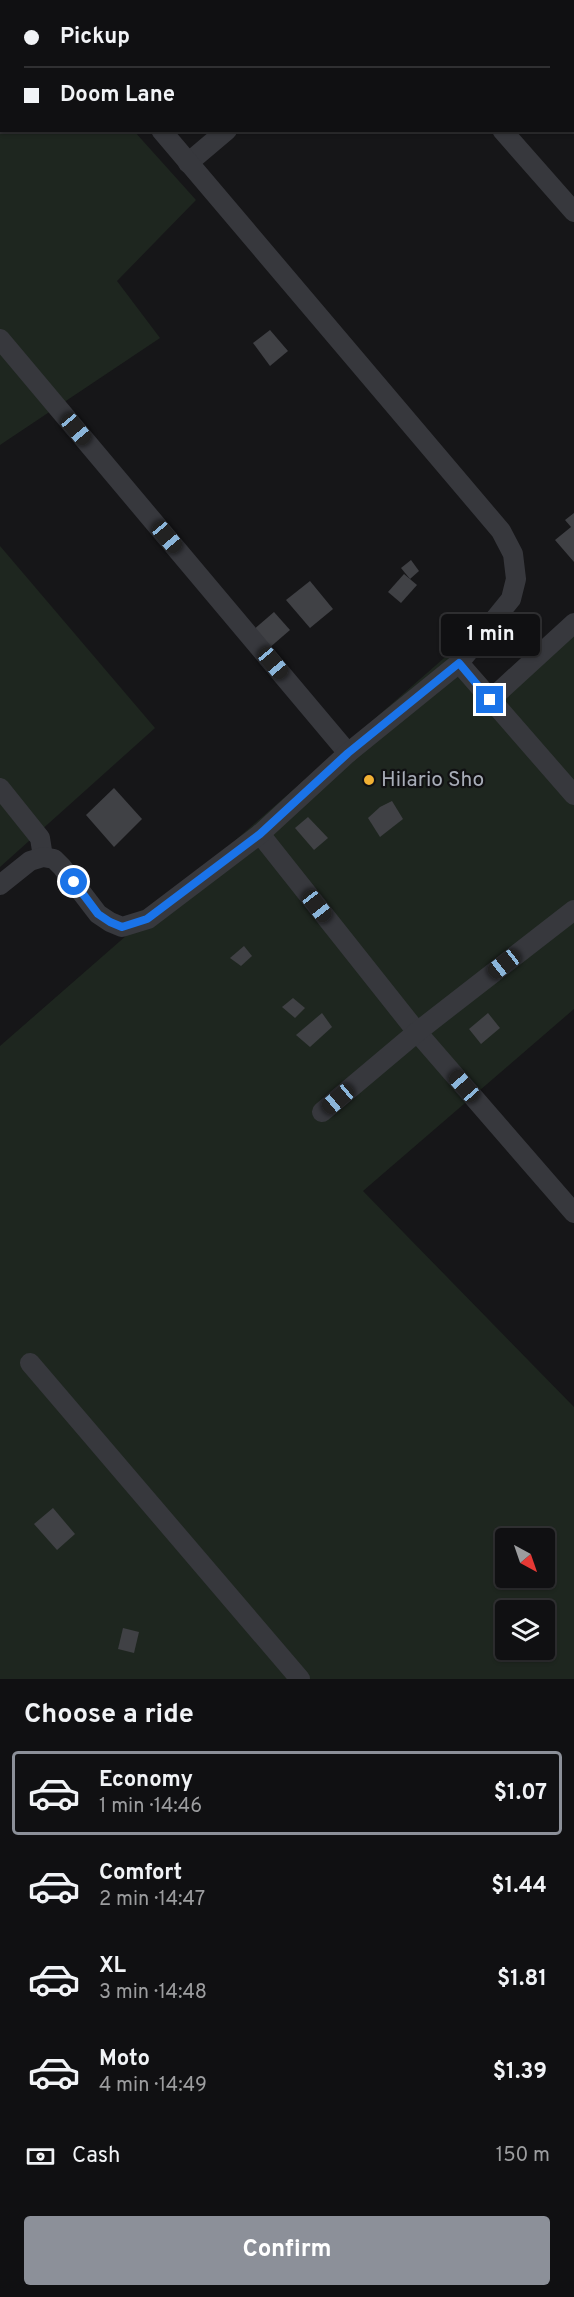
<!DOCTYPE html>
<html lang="en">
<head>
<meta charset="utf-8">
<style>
  :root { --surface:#101012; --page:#19191b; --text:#f1f3f6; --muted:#9c9d9f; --line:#303032; --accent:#8c9099 }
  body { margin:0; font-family:Overpass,sans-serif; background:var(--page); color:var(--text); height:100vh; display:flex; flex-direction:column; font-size:22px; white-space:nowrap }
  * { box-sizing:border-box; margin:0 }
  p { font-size:20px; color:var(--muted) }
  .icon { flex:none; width:33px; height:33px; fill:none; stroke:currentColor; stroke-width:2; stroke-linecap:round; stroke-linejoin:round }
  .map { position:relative; height:1679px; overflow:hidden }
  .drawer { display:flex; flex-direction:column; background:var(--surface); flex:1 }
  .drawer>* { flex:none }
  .guide { position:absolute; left:0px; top:0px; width:574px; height:132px; box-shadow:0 2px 4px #0004,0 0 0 2px var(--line); display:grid; align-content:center; height:132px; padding:0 24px; background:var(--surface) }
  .needle { width:39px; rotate:140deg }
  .controls { position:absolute; left:495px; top:1528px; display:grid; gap:12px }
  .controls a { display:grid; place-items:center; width:60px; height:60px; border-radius:6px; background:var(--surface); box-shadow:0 2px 4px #0004,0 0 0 2px var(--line); font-size:30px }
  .end { position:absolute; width:27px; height:27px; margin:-14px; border:8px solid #1a73e8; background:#fff; box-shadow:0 0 0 3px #fff }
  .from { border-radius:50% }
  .bubble { position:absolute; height:42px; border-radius:6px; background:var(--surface); box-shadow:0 2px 4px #0004,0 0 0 2px var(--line); font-size:20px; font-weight:700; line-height:42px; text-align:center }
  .car { position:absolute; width:18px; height:36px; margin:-18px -9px; border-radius:8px; box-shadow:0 0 4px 2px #0007; background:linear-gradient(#222 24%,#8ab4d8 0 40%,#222 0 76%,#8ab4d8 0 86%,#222 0) }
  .guide b { display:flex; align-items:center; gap:21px; height:57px; font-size:22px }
  .guide b+b { border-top:2px solid var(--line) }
  .guide i { width:15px; height:15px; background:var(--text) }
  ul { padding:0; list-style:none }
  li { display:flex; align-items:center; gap:18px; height:84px; margin:0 12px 9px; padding:0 12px; border:3px solid transparent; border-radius:6px }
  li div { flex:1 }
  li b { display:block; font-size:22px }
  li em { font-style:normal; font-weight:700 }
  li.active { border-color:var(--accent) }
  li>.icon { width:54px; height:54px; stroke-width:1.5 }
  h2 { padding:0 24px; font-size:27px; line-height:72px }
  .pay { display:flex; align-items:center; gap:15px; height:66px; padding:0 24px; font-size:22px }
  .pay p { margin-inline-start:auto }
  .primary-button { display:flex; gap:12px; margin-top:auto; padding:12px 24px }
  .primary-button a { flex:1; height:69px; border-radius:6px; background:var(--accent); color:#fff; font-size:24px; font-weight:700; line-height:69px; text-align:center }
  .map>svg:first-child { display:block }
  .green { fill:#1e261f; fill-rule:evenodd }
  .building { fill:#404145 }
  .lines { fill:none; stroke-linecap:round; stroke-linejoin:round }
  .minor { stroke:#37383d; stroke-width:20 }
  .route { stroke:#1a73e8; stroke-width:8 }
  .poi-dot { fill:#f2b134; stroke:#111113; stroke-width:2 }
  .labels { text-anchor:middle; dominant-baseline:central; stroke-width:4.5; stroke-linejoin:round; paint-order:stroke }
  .poi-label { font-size:21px; fill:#a8adb8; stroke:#111113; text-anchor:start }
</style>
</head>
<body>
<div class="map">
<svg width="574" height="1679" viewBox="0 0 574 1679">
  <rect width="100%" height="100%" fill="#161618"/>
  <g class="green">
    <path d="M0 0 19 1 2 2V130L134 131 196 200 117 281 160 338 0 445Z"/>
    <path d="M0 546 155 728 0 867Z"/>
    <path d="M574 619V1009L363 1191 574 1407V1679H0V1046L451 652 481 698ZM506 1539H544V1578H506ZM506 1611H544V1650H506Z"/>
  </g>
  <g class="building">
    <path d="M270 330 288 351 270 366 253 343Z"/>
    <path d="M574 513V562L555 540 571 527 565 520Z"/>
    <path d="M411 560 419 571 410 579 401 568Z"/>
    <path d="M404 574 417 585 401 603 388 592Z"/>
    <path d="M310 581 333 609 310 628 286 600Z"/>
    <path d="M274 612 290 630 268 649 252 631Z"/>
    <path d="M114 788 142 819 114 847 86 815Z"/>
    <path d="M392 801 403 819 380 837 368 818 380 807Z"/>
    <path d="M308 817 328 838 314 850 295 828Z"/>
    <path d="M244 946 252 956 241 966 230 958Z"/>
    <path d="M293 998 305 1008 295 1018 282 1007Z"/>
    <path d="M322 1013 332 1027 310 1047 296 1035Z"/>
    <path d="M488 1013 500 1028 481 1044 469 1029Z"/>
    <path d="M53 1508 75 1534 57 1550 34 1524Z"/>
    <path d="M123 1628 139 1632 134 1653 118 1649Z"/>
  </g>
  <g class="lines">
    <g class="minor">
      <path d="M51 0 53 2"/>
      <path d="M378 2 380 0"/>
      <path d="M502 130 574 212"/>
      <path d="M188 163 227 130"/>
      <path d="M0 339 348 753"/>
      <path d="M459 663 574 795"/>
      <path d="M490 700 574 623"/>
      <path d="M0 788 40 838 43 857"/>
      <path d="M260 834 417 1032 574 1213"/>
      <path d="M0 885 30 861 43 857 54 859 62 867 98 914 110 922 122 927 148 919 260 834 348 753 459 663 511 599 516 579 513 554 501 531 161 130"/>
      <path d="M322 1112 417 1032 574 910"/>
      <path d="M30 1363 300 1679"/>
    </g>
  </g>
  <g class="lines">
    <path class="route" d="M74 882 98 914 110 922 122 927 147 919 260 834 348 753 459 663 490 700"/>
  </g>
  <circle class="poi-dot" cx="369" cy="780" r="6"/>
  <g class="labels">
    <g class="poi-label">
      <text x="381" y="780">Hilario Sho</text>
    </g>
  </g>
</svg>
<div class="controls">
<a><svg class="needle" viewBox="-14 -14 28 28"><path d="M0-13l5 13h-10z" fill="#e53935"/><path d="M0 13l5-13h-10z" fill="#9c9d9f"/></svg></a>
<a><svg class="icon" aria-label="layers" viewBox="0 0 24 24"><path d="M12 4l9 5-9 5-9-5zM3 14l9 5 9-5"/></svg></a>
</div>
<i class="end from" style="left:74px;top:882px"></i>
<i class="end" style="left:490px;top:700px"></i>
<div class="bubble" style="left:441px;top:614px;width:99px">1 min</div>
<i class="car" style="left:76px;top:429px;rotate:140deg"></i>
<i class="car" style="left:167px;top:537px;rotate:140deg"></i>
<i class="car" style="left:273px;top:663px;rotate:140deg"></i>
<i class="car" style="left:317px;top:906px;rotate:142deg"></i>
<i class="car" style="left:504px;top:964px;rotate:232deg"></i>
<i class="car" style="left:464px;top:1086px;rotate:319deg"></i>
<i class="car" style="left:338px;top:1099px;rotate:230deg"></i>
<div class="guide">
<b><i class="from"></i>Pickup</b>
<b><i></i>Doom Lane</b>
</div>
</div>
<section class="drawer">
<h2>Choose a ride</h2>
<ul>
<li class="active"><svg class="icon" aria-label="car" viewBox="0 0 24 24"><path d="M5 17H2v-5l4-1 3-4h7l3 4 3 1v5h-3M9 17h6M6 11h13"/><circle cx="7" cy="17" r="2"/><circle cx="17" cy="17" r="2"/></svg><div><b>Economy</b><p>1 min · 14:46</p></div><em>$1.07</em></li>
<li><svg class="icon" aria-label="car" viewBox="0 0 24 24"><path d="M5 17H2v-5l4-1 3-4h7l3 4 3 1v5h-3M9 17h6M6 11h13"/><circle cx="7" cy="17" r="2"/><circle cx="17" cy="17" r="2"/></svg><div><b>Comfort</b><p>2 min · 14:47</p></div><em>$1.44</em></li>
<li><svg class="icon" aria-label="car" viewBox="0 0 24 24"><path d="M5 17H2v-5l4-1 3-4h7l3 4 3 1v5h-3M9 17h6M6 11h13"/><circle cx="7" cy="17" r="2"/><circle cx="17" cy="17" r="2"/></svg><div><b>XL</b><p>3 min · 14:48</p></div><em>$1.81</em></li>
<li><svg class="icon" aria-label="car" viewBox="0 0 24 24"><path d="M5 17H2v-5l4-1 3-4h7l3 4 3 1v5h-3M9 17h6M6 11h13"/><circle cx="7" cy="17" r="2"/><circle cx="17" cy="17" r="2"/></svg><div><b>Moto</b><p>4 min · 14:49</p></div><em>$1.39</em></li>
</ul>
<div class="pay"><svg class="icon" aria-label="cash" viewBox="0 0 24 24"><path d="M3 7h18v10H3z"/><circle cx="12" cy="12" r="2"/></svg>Cash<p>150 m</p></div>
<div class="primary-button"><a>Confirm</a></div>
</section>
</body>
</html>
